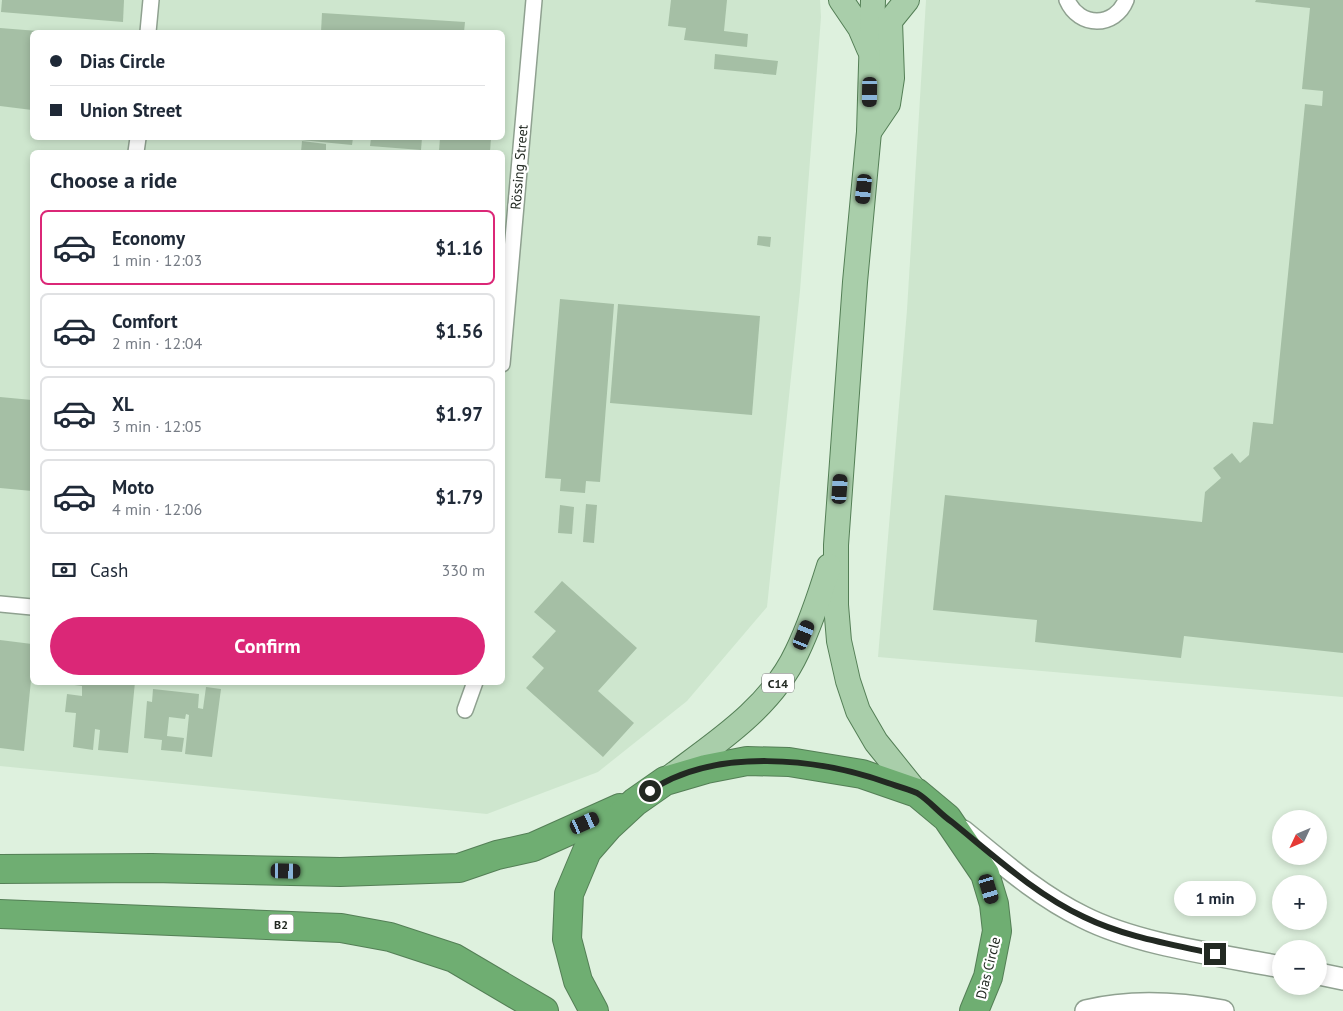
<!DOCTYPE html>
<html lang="en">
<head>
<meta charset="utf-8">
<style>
  :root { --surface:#fff; --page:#f6f6f7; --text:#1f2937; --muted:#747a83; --line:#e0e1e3; --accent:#db2777 }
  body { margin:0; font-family:"PT Sans",sans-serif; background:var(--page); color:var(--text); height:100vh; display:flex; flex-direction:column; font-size:19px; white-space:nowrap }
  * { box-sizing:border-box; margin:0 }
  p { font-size:16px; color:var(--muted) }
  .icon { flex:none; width:28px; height:28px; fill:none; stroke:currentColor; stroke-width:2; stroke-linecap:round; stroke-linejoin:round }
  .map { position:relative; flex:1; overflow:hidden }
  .side { position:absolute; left:30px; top:150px; width:475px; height:535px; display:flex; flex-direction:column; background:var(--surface); border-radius:8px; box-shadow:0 2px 8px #0003 }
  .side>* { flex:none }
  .guide { position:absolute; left:30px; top:30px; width:475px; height:110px; border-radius:8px; box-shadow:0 2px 8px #0003; display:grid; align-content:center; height:110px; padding:0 20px; background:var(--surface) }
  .needle { width:32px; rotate:226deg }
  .fabs { position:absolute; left:1272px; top:810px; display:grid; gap:10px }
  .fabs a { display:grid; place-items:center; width:55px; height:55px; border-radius:50%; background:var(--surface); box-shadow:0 2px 8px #0003; font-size:25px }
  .end { position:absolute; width:22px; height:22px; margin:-11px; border:6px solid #222922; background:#fff; box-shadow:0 0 0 2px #fff }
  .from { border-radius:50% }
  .bubble { position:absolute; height:35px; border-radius:18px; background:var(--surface); box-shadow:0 2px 8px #0003; font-size:16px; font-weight:700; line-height:35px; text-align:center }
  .car { position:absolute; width:15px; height:30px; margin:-15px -8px; border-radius:6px; box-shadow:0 0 4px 1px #0007; background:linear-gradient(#222 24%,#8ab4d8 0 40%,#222 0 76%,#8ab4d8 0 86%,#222 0) }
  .guide b { display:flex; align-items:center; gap:18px; height:48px; font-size:19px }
  .guide b+b { border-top:1px solid var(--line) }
  .guide i { width:12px; height:12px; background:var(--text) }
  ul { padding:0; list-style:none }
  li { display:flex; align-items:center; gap:15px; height:75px; margin:0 10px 8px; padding:0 10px; border:2px solid var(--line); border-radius:8px }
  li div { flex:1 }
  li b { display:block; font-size:19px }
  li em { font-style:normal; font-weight:700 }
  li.current { border-color:var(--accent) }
  li>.icon { width:45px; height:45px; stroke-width:1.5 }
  h2 { padding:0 20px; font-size:22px; line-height:60px }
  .pay { display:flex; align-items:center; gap:12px; height:55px; padding:0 20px; font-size:19px }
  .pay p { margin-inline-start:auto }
  .button { display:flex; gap:10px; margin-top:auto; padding:10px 20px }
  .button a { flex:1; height:58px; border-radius:30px; background:var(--accent); color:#fff; font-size:20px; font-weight:700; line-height:58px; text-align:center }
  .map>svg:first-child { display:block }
  .built { fill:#cee6ce; fill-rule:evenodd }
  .building { fill:#a5bfa5 }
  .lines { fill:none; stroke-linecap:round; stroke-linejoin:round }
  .street-casing { stroke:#8fa190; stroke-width:18 }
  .secondary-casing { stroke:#8fa190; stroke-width:24 }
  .primary-casing { stroke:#547f56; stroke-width:26 }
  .highway-casing { stroke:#547f56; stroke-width:30 }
  .street { stroke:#fff; stroke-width:15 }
  .secondary { stroke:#fff; stroke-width:21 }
  .primary { stroke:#a9ceaa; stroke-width:24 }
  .highway { stroke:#6fae72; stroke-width:28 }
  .route { stroke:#222922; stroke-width:6 }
  .labels { text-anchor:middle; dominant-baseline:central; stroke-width:4.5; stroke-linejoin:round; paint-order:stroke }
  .shield { fill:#fff; stroke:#646964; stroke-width:1 }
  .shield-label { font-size:12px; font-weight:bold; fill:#222922 }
  .street-label { font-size:14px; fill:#222922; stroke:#fff }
</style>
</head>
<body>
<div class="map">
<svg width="1343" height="1011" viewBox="0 0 1343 1011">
  <rect width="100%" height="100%" fill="#def1de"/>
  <g class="built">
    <path d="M0 0H820L821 17 800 291 767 607 687 701 598 772 487 814 0 766ZM32 32H502V138H32ZM32 152H502V682H32Z"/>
    <path d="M926 0H1343V697L878 657 907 310Z"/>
  </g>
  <g class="building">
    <path d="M2 0H124L123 22 1 12Z"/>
    <path d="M671 0H727L724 31 748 34 747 47 684 40 686 28 668 26Z"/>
    <path d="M1256 0H1343V653L1184 636 1181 658 1035 642 1037 620 933 610 945 495 1202 522 1205 492 1221 478 1213 468 1232 453 1240 463 1249 455 1253 422 1273 424 1305 104 1322 106 1323 91 1302 89 1310 8 1255 2Z"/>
    <path d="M322 13 465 22 464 32H321Z"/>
    <path d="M0 28 38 31 32 32V110L0 106Z"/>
    <path d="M715 54 778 61 776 75 714 69Z"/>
    <path d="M301 138H353L352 145 301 140Z"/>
    <path d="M371 138H422L421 150 370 146Z"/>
    <path d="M440 138H491L490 152 439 151Z"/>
    <path d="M302 141 326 144V152H301Z"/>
    <path d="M758 236 771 237 770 247 757 245Z"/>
    <path d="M560 299 614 304 600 482 586 481 585 493 560 491 561 479 545 478Z"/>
    <path d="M618 304 760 316 752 415 610 403Z"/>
    <path d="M0 397 32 400V491L0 488Z"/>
    <path d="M586 504 597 505 594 543 583 542Z"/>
    <path d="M560 505 574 507 572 534 558 533Z"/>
    <path d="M562 581 637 648 598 691 634 723 603 757 526 688 544 668 532 657 556 631 534 612Z"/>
    <path d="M0 640 32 644V670L24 751 0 748Z"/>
    <path d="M68 682H135L128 753 98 750 100 730 95 729 93 750 73 747 76 713 65 712 67 694 82 696V686L67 684Z"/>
    <path d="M206 687 221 689 212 757 185 754 189 715 186 714 185 719 169 717 167 736 184 738 182 752 161 750 162 740 144 738 147 701 152 702 153 689 199 694 198 708 203 709Z"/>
  </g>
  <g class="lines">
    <defs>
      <g id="street">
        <path d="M1067 0C1079 28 1115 28 1126 0"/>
        <path d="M148 32 151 0"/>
        <path d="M136 152 138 138"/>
        <path d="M502 364 534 0"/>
        <path d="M0 604 32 607"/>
        <path d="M465 710 475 682"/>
      </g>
      <g id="secondary">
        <path d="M963 831C1001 862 1038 895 1083 917 1138 945 1220 955 1281 967"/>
        <path d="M1319 974 1343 979"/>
        <path d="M1086 1011C1130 1000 1179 1003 1223 1011"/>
      </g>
      <g id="primary">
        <path d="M841 0 860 28 869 49"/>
        <path d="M873 0 869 132 855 282 836 545V605L839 641 848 681 858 711 876 742 917 793"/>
        <path d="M869 132 888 104 892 78 890 21 907 0"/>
        <path d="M673 775C719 741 772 706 797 652 810 625 820 595 829 566"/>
      </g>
      <g id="highway">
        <path d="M0 869 152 868 340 872 459 868 497 855 533 847 620 808"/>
        <path d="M0 914 341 928 390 937 454 958 544 1011"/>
        <path d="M594 1011 578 981 567 939 569 894 587 851 608 827 635 802 665 781 706 769 747 761 789 762 862 774 917 793 947 818 985 874 994 904 997 931 988 977 974 1011"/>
      </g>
    </defs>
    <use href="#street" class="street-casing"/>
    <use href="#secondary" class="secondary-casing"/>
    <use href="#primary" class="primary-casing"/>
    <use href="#highway" class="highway-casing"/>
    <use href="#street" class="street"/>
    <use href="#secondary" class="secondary"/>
    <use href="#primary" class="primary"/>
    <use href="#highway" class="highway"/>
  </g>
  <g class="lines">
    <path class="route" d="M650 791C715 747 818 758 888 783 897 786 908 789 917 793 929 800 940 814 952 822 994 856 1035 894 1084 917 1125 937 1170 944 1215 954"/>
  </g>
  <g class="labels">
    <g class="shield">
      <rect x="762" y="673.5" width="32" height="19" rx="4"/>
      <rect x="268.5" y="914.5" width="25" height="19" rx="4"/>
    </g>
    <g class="shield-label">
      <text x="778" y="683">C14</text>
      <text x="281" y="924">B2</text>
    </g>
    <g class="street-label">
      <text transform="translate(519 167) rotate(-85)">Rössing Street</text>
      <text transform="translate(988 968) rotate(-76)">Dias Circle</text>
    </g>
  </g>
</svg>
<div class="fabs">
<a><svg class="needle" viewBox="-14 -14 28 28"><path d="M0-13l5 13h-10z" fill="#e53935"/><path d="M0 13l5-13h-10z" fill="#747a83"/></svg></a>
<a>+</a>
<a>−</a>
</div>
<i class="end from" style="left:650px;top:791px"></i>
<i class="end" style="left:1215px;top:954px"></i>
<div class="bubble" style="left:1174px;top:881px;width:82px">1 min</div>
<i class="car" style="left:870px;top:92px;rotate:181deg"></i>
<i class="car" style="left:864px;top:189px;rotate:186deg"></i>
<i class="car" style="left:840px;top:489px;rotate:4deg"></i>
<i class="car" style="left:804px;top:635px;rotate:22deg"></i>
<i class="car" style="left:585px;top:823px;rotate:66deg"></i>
<i class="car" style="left:286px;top:871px;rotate:91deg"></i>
<i class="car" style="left:989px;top:889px;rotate:163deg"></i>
<div class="guide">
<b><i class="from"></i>Dias Circle</b>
<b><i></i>Union Street</b>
</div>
<section class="side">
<h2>Choose a ride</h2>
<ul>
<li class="current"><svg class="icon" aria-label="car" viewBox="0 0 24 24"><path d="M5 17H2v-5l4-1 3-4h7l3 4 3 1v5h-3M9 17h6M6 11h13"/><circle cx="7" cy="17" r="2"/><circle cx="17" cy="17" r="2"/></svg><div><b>Economy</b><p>1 min · 12:03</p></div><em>$1.16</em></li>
<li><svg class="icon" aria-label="car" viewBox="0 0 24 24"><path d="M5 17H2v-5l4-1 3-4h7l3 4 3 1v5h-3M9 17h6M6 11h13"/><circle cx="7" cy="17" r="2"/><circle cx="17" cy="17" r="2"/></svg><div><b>Comfort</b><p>2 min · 12:04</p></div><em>$1.56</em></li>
<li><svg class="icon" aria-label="car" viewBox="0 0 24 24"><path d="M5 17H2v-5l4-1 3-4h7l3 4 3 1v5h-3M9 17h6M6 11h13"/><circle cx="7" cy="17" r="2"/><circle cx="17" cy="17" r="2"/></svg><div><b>XL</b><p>3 min · 12:05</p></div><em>$1.97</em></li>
<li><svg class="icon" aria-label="car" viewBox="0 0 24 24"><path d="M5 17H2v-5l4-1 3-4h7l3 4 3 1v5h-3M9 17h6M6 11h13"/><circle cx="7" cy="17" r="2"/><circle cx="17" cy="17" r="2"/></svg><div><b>Moto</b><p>4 min · 12:06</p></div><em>$1.79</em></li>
</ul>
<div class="pay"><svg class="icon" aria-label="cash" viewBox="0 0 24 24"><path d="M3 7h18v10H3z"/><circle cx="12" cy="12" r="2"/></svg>Cash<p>330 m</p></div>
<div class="button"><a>Confirm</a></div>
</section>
</div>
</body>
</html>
